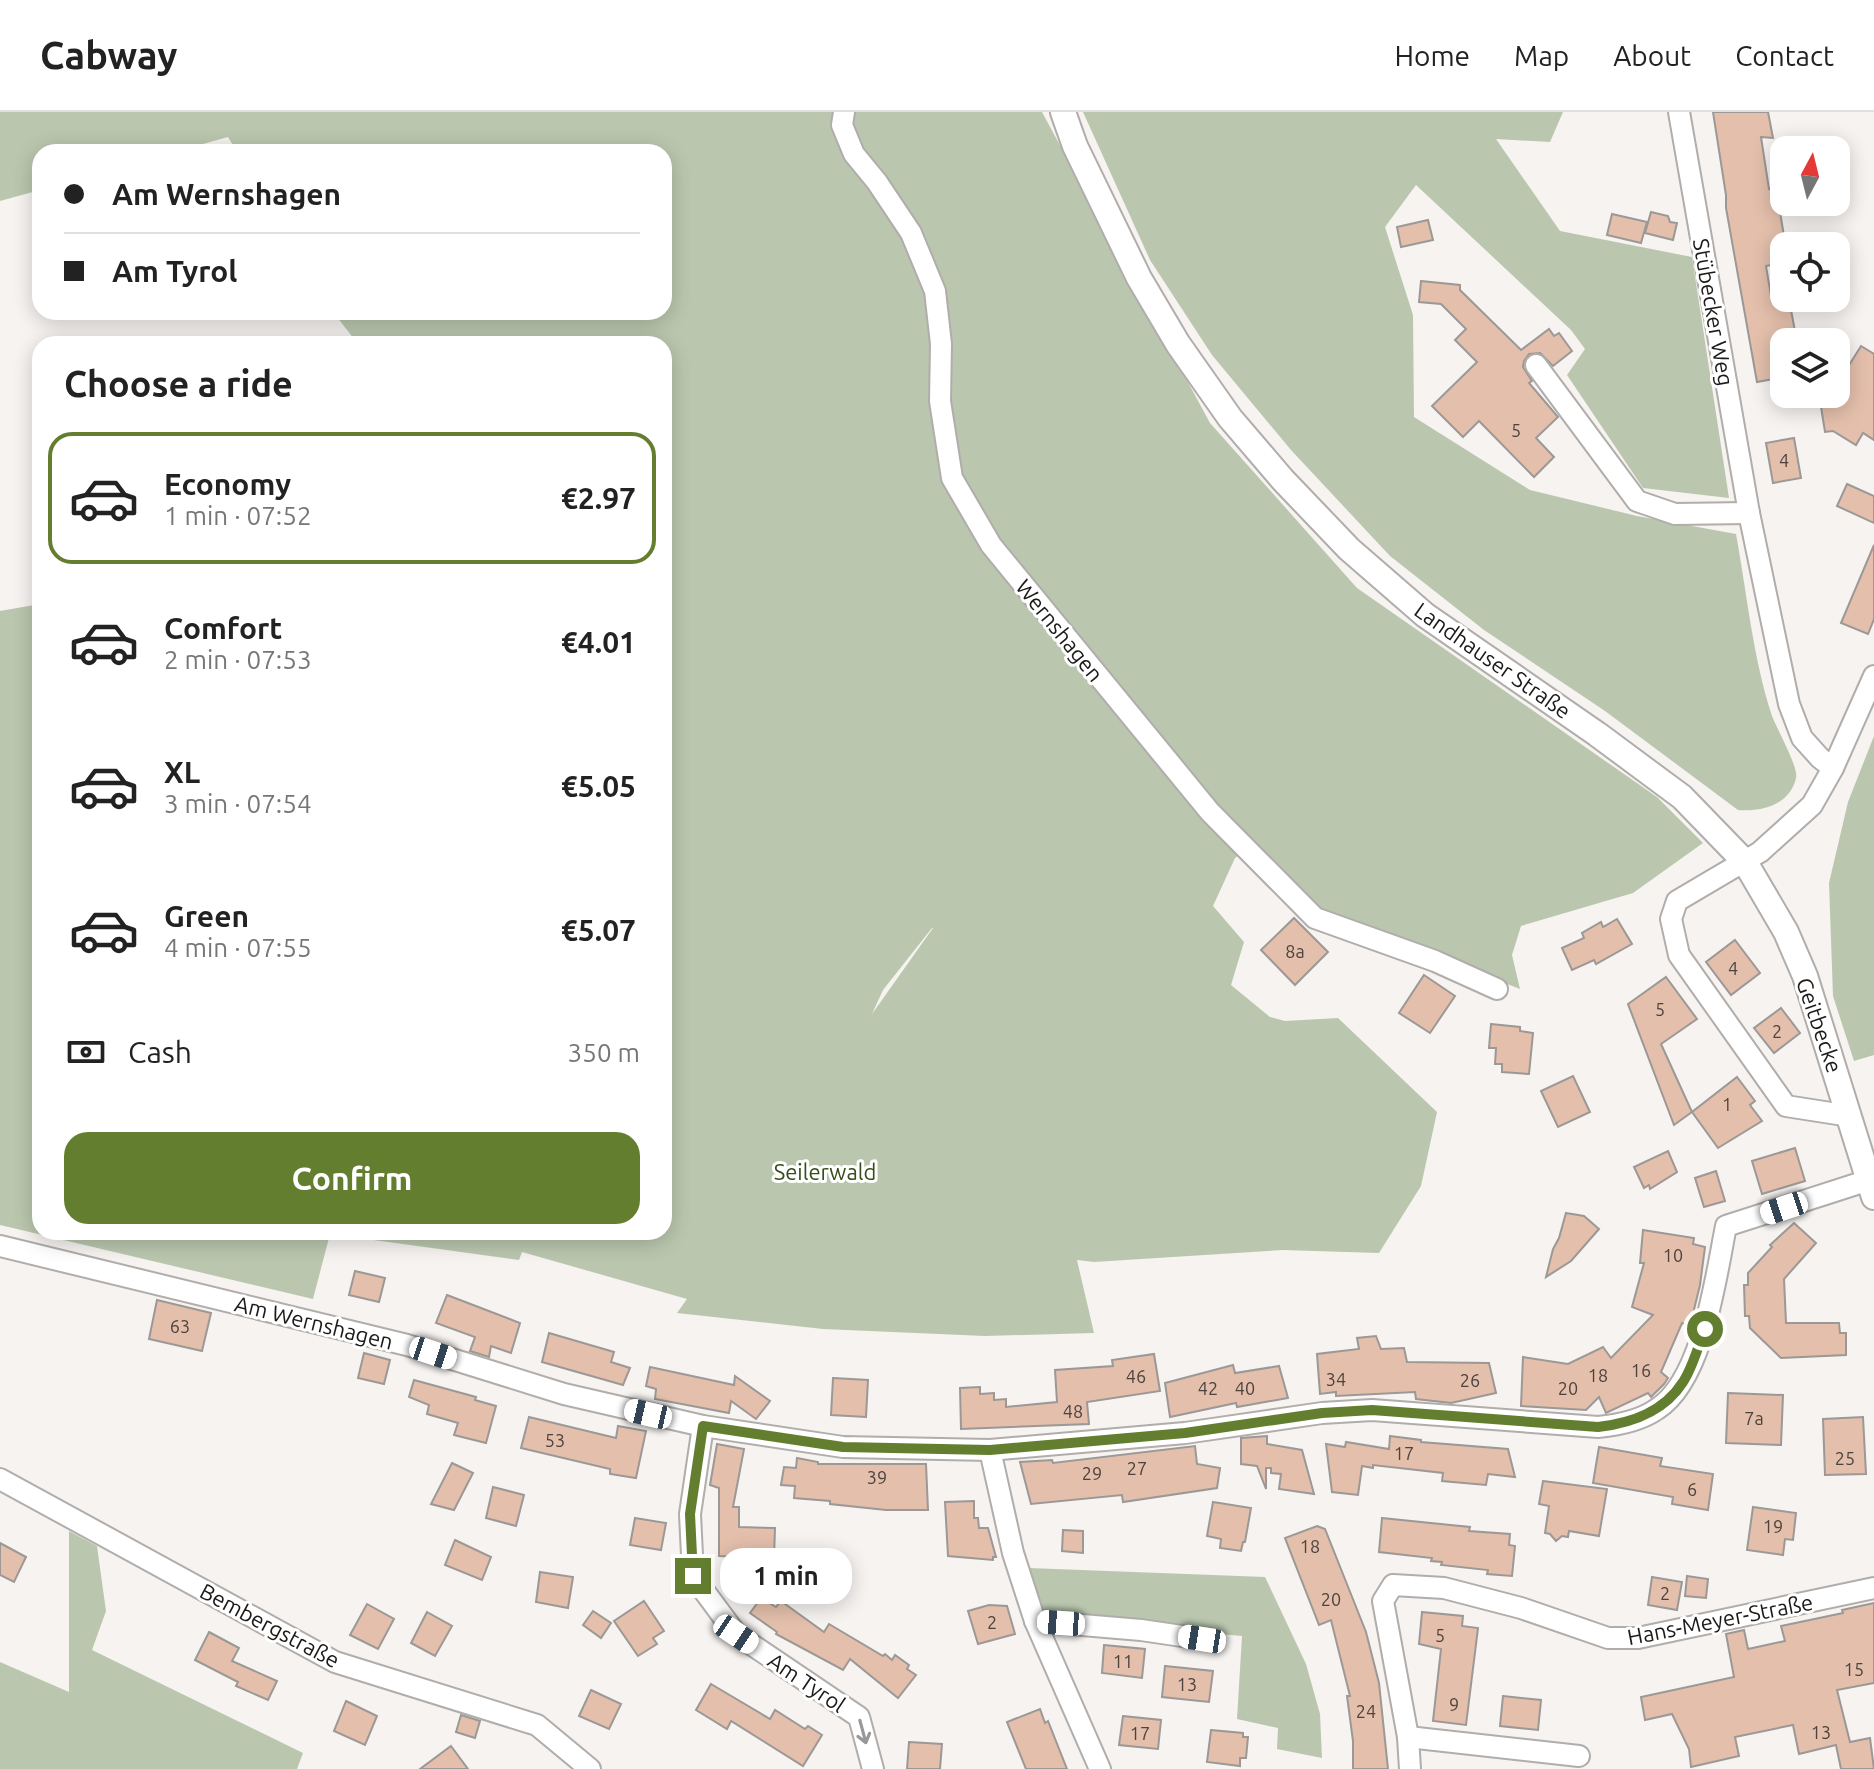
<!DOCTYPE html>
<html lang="en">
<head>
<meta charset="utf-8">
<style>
  :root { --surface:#fff; --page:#f2f2f2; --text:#222; --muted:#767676; --line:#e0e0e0; --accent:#647e30 }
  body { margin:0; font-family:Ubuntu,sans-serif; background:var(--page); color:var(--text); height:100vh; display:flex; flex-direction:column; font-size:30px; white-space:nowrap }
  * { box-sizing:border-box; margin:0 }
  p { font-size:26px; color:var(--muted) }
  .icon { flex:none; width:44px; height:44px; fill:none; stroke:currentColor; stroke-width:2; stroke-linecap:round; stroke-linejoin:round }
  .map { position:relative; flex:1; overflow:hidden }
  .drawer { position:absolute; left:32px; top:224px; width:640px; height:904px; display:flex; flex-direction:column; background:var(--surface); border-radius:24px; box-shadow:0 4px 20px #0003 }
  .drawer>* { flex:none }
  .top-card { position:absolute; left:32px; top:32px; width:640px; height:176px; border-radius:24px; box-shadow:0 4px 20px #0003; display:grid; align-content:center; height:176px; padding:0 32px; background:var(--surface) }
  .needle { width:52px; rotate:7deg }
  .buttons { position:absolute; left:1770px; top:24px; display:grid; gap:16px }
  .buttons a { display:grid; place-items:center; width:80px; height:80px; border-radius:16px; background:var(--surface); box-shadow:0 4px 20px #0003; font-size:40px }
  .end { position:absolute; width:36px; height:36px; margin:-18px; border:10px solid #647e30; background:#fff; box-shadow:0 0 0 4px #fff }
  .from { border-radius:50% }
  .bubble { position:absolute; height:56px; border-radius:24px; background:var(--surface); box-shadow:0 4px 20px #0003; font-size:26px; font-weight:700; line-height:56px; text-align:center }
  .car { position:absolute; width:24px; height:48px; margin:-24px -12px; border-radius:10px; box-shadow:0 0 6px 2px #0007; background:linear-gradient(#fff 24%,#345 0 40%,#fff 0 76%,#345 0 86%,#fff 0) }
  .top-card b { display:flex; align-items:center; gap:28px; height:76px; font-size:30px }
  .top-card b+b { border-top:2px solid var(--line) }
  .top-card i { width:20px; height:20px; background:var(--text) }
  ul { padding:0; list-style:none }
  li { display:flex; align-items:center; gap:24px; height:132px; margin:0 16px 12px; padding:0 16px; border:4px solid transparent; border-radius:24px }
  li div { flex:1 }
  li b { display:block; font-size:30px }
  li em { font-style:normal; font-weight:700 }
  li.on { border-color:var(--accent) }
  li>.icon { width:72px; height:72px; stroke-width:1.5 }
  h2 { padding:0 32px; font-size:36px; line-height:96px }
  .pay { display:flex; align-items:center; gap:20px; height:88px; padding:0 32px; font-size:30px }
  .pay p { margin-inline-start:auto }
  .button { display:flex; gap:16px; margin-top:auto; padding:16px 32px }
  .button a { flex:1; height:92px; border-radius:24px; background:var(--accent); color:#fff; font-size:32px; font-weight:700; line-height:92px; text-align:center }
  header { display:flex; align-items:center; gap:48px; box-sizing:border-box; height:112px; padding:0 40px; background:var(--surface); border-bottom:2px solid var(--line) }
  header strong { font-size:38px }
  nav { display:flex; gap:44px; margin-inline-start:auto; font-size:28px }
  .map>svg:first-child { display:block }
  .green { fill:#bac7ae; fill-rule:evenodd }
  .building { fill:#e4bfac; stroke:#9b9896; stroke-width:2 }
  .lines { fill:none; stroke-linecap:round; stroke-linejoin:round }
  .minor-casing { stroke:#b0adab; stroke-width:24 }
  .tertiary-casing { stroke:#b0adab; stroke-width:28 }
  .minor { stroke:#fff; stroke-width:20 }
  .tertiary { stroke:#fff; stroke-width:24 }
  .oneway { stroke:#989898 }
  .route { stroke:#647e30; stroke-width:10 }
  .labels { text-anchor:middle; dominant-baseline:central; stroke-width:6; stroke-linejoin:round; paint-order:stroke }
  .number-label { font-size:18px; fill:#4d433e }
  .street-label { font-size:22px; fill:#1b1a19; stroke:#fff }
  .park-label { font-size:22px; fill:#364c19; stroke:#fff }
</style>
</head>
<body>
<header>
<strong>Cabway</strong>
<nav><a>Home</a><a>Map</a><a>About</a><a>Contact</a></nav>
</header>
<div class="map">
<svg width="1874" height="1657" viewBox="0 0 1874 1657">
  <rect width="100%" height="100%" fill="#f6f3f1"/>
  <g class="green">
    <path d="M0 0H1042L1210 311 1357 476 1657 685 1703 731 1633 781 1521 814 1512 843 1520 877 1316 797 1252 731 1235 746 1213 794 1244 830 1231 873 1270 905 1285 909 1338 906 1437 1000 1421 1074 1379 1141 1282 1138 1094 1150 1077 1148 1094 1221 985 1224 823 1217 677 1201 687 1187 522 1140 519 1148 330 1122 313 1187 0 1113V499L40 492V1120H664V232H358L333 200H664V40H237L228 25 174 40H40V78L0 89ZM932 816H933L872 902 883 878Z"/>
    <path d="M1083 0H1563L1550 30 1496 27 1560 119 1692 145 1729 386 1643 376 1567 263 1585 237 1571 218 1416 73 1385 115 1413 203 1414 305 1530 378 1637 404 1736 422C1747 482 1753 546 1772 604 1777 617 1799 656 1796 666 1790 693 1761 700 1738 698L1605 599 1484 518 1390 444 1291 338 1212 243 1150 148Z"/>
    <path d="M1874 624V943L1854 949 1833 884 1829 771 1848 690Z"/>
    <path d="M69 1419 97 1434 106 1499 92 1538 303 1641 297 1657H0V1550L69 1580Z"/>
    <path d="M1029 1456 1265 1465 1306 1552 1320 1602 1322 1646 1277 1637 1278 1616 1237 1607 1242 1524 1042 1506Z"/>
  </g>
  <g class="building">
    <path d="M1713 0H1768L1773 26 1761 25 1769 77 1776 76 1785 130 1777 131 1781 151 1766 154 1772 190 1789 187 1797 230H1784V265L1757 270 1726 96V83Z"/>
    <path d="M1651 100 1668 104 1670 110 1677 111 1673 128 1645 121Z"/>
    <path d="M1612 102 1647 110 1641 131 1607 123Z"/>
    <path d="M1428 108 1433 128 1401 135 1397 115Z"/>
    <path d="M1421 169 1460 173V178L1521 238 1549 217 1554 224 1559 221 1572 239 1553 254 1540 241 1529 242 1524 249 1523 255 1532 269 1529 271 1558 305 1536 326 1554 345 1534 365 1479 309 1463 325 1432 294 1477 250 1455 228 1466 217 1441 192 1419 190Z"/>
    <path d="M1861 234 1874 242V328L1863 321 1856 333 1833 319 1825 320 1819 282H1836V274Z"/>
    <path d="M1794 326 1801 366 1773 371 1766 331Z"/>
    <path d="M1847 372 1874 384V411L1837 394Z"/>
    <path d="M1874 433V507L1868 522 1841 511Z"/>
    <path d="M1294 806 1328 840 1295 873 1261 838Z"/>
    <path d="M1617 807 1632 832 1596 852 1594 848 1572 858 1562 836 1584 826 1582 821 1601 810 1603 815Z"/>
    <path d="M1735 828 1760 861 1731 883 1706 850Z"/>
    <path d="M1424 863 1455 884 1430 921 1399 901Z"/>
    <path d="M1666 865 1697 907 1661 932 1692 1000 1674 1013 1628 892Z"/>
    <path d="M1781 896 1800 921 1774 941 1754 916Z"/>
    <path d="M1491 912 1520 915V919L1533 921 1529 962 1502 960V952H1495L1496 936H1489Z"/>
    <path d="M1573 964 1590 1000 1558 1015 1541 979Z"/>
    <path d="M1737 965 1755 989 1750 993 1762 1009 1718 1036 1692 1000Z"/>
    <path d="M1795 1036 1805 1069 1762 1082 1752 1049Z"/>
    <path d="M1668 1039 1677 1060 1650 1077 1649 1073 1644 1076 1634 1055Z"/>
    <path d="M1716 1059 1725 1089 1704 1095 1695 1066Z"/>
    <path d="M1566 1101 1584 1104 1599 1117 1571 1149 1546 1165 1553 1137 1559 1126Z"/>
    <path d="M1794 1111 1816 1131 1784 1167 1786 1211H1839L1840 1221H1846V1243L1781 1246 1750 1216 1749 1204H1745L1744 1173H1748V1161L1772 1135 1770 1133Z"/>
    <path d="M1643 1118 1694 1126 1693 1132 1705 1135 1700 1173 1690 1214 1682 1211 1661 1260 1668 1266 1664 1272 1651 1285 1648 1281 1606 1301 1599 1285 1586 1298 1521 1294 1523 1245 1568 1252 1603 1235 1611 1246 1653 1203 1632 1195 1644 1151H1640Z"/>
    <path d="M355 1159 385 1166 379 1190 349 1183Z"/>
    <path d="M447 1183 520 1211 511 1241 491 1234 489 1245 470 1239 475 1225 436 1211Z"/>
    <path d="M157 1188 211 1201 202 1239 149 1227Z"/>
    <path d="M549 1221 614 1240 611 1250 630 1256 623 1273 542 1250Z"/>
    <path d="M1376 1224 1381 1237 1404 1236 1407 1250 1489 1251 1496 1281 1451 1291 1416 1287 1415 1280 1336 1284V1280L1320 1282 1317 1242 1359 1237 1357 1226Z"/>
    <path d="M364 1241 390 1248 384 1272 358 1266Z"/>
    <path d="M1154 1242 1160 1279 1087 1290 1089 1312 961 1317 960 1276 980 1275V1282L994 1281V1288L1006 1287V1295L1057 1290 1055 1258 1113 1254 1112 1248Z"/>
    <path d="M1233 1253 1235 1261 1279 1254 1288 1286 1237 1295 1236 1291 1170 1305 1165 1271Z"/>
    <path d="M650 1255 734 1273 735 1264 770 1289 756 1307 731 1289 729 1301 655 1287 656 1277 646 1274Z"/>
    <path d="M833 1266 868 1268 866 1305 831 1303Z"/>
    <path d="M414 1268 476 1285 475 1288 496 1294 486 1331 454 1323 458 1311 427 1302 429 1293 409 1285Z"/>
    <path d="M1728 1281 1783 1283 1781 1333 1726 1331Z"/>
    <path d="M529 1305 616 1326 618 1314 646 1319 636 1366 610 1362V1357L521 1336Z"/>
    <path d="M1863 1305 1866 1362 1825 1363 1823 1307Z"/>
    <path d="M1267 1324V1332L1302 1338 1314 1382 1279 1377 1281 1362 1271 1361V1356H1266V1377L1257 1354 1241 1352V1326Z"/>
    <path d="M1390 1324 1421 1328V1330L1508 1337 1515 1365 1488 1362 1486 1373 1442 1369 1443 1361 1373 1353V1356L1362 1354 1358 1383 1332 1380 1326 1332 1345 1335 1346 1330 1389 1337Z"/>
    <path d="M717 1332 744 1337 733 1395H739V1415L775 1416 774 1446 719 1444V1376L710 1373Z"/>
    <path d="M1195 1334 1197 1352 1220 1356 1217 1376 1123 1390 1122 1383 1031 1392 1020 1350 1052 1348 1053 1351Z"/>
    <path d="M1599 1335 1662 1346 1660 1354 1713 1362 1708 1398 1672 1392 1673 1385 1593 1371Z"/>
    <path d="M797 1346 818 1350V1352H926L928 1398H886L830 1392V1389L794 1386 795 1374 781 1373 784 1355 796 1356Z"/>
    <path d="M452 1351 473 1361 454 1398 431 1392Z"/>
    <path d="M1543 1369 1607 1377 1599 1424 1569 1419 1568 1425 1562 1424 1556 1429 1550 1422 1545 1421 1549 1394 1539 1392Z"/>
    <path d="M493 1375 524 1383 516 1414 486 1406Z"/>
    <path d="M974 1389V1406H978L979 1416H988L996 1445H993V1448L948 1444 945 1390Z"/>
    <path d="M1213 1390 1251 1396 1245 1430H1243L1241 1439 1220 1436 1221 1427 1207 1424Z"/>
    <path d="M1753 1395 1796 1401 1793 1428 1785 1427 1783 1443 1747 1438Z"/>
    <path d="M635 1406 666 1411 661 1438 630 1433Z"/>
    <path d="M1382 1406 1470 1415 1469 1419 1510 1422 1509 1433 1515 1434 1512 1464 1487 1462 1488 1458 1441 1453 1442 1450 1431 1449 1432 1446 1379 1440Z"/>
    <path d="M1317 1414 1325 1417 1366 1520 1379 1571 1388 1657H1353V1629L1347 1584H1350L1331 1508 1319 1513 1285 1426Z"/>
    <path d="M1063 1418 1083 1419V1441L1062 1439Z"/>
    <path d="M455 1428 491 1445 482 1468 445 1453Z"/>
    <path d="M0 1431 26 1445 14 1470 0 1463Z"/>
    <path d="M540 1460 573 1465 568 1496 536 1490Z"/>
    <path d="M1687 1464 1708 1467 1706 1486 1685 1484Z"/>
    <path d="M1652 1465 1682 1470 1677 1498 1648 1493Z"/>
    <path d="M761 1486 776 1495 781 1489 824 1520 829 1512 883 1544 885 1542 892 1548 895 1543 909 1553 907 1557 916 1563 898 1586 850 1547 843 1558 776 1522 777 1520 750 1501Z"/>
    <path d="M644 1489 664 1519 653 1526 657 1532 638 1544 614 1509Z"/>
    <path d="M1874 1491V1571L1837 1578 1850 1630 1870 1626 1874 1657H1841L1836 1633 1799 1642 1793 1613 1735 1625 1739 1644 1691 1655 1689 1637 1672 1602 1645 1608 1641 1585 1734 1565 1726 1522 1744 1518 1748 1537 1785 1529 1781 1514 1843 1501 1842 1498Z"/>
    <path d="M367 1492 394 1507 378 1537 350 1523Z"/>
    <path d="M989 1493 1007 1494 1015 1522 978 1532 968 1499Z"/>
    <path d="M593 1499 611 1511 601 1526 583 1513Z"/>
    <path d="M427 1500 452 1514 435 1544 411 1531Z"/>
    <path d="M1422 1500 1463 1504 1462 1514 1478 1516 1466 1613 1433 1609 1441 1537 1419 1532Z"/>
    <path d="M209 1520 239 1536 232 1549 277 1569 268 1588 236 1574 238 1570 195 1548Z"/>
    <path d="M1104 1533 1145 1537 1142 1566 1102 1561Z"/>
    <path d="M1165 1554 1213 1559 1209 1590 1162 1585Z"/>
    <path d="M711 1572 770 1607 775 1598 805 1617 808 1614 822 1623 803 1654 731 1609 727 1617 696 1598Z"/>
    <path d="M591 1578 621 1592 609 1617 579 1604Z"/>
    <path d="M1503 1584 1541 1588 1538 1618 1500 1614Z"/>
    <path d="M346 1589 377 1604 365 1633 334 1619Z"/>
    <path d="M1040 1597 1045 1611 1048 1609 1067 1657H1026L1007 1610Z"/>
    <path d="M461 1603 480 1609 475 1626 456 1620Z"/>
    <path d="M1123 1604 1161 1608 1158 1637 1119 1633Z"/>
    <path d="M1211 1618 1243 1621V1625H1248L1246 1646H1240V1654L1207 1650Z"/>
    <path d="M909 1630 942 1632 940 1657H907Z"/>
    <path d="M451 1634 468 1657H420Z"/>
  </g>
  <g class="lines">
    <defs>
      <g id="minor">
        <path d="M844 0 842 13 854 42 877 70 911 121 935 179 941 232 940 289 952 366 991 433 1210 700 1315 806 1435 849 1497 877"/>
        <path d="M1679 0 1749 401 1789 592 1802 626 1820 646 1833 656"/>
        <path d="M1536 253 1637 389 1675 402 1749 401"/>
        <path d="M1850 1004 1786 994 1679 843 1671 807 1677 789 1760 740 1812 693 1833 656 1874 564"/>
        <path d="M0 1134 407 1233 564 1282 703 1314 843 1335 990 1338 1185 1321 1322 1301 1372 1298 1598 1315C1619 1313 1640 1309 1657 1297 1703 1268 1716 1164 1726 1114L1869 1068"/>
        <path d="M703 1314 690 1402 693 1464 736 1522 859 1605 873 1657"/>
        <path d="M990 1338 1013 1441 1035 1509 1100 1657"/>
        <path d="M0 1367 335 1550 537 1613 590 1657"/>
        <path d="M1035 1509 1141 1518 1202 1527"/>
        <path d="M1408 1625 1579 1644"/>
        <path d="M1410 1657 1408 1625 1383 1489 1393 1473 1444 1476 1521 1496 1608 1526H1638L1874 1476"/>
      </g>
      <path id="tertiary" d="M1063 0 1075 34 1139 166 1178 232 1230 306 1283 368 1349 437 1425 503 1597 622 1682 685 1745 750 1786 820 1805 864 1874 1085"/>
    </defs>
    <use href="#minor" class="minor-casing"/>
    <use href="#tertiary" class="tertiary-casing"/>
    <use href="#minor" class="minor"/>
    <use href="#tertiary" class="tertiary"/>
  </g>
  <defs><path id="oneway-shaft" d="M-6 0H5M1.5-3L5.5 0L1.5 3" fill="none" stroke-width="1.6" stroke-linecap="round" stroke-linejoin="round" transform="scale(2)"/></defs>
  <use class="oneway" href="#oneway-shaft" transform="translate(863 1620) rotate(75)"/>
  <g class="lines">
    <path class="route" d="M693 1464 690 1402 703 1314 843 1335 990 1338 1185 1321 1322 1301 1372 1298 1598 1315C1632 1311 1664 1300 1683 1270 1693 1255 1698 1234 1705 1217"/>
  </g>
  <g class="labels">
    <g class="number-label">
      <text x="1516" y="318">5</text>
      <text x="1784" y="348">4</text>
      <text x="1295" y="839">8a</text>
      <text x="1733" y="856">4</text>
      <text x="1660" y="897">5</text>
      <text x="1777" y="919">2</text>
      <text x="1727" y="992">1</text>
      <text x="1673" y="1143">10</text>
      <text x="180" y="1214">63</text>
      <text x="1641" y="1258">16</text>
      <text x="1598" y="1263">18</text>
      <text x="1136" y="1264">46</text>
      <text x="1336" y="1267">34</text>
      <text x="1470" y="1268">26</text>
      <text x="1208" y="1276">42</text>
      <text x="1245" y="1276">40</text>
      <text x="1568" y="1276">20</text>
      <text x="1073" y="1299">48</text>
      <text x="1754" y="1306">7a</text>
      <text x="555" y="1328">53</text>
      <text x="1404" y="1341">17</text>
      <text x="1845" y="1346">25</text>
      <text x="1137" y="1356">27</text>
      <text x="1092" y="1361">29</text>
      <text x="877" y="1365">39</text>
      <text x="1692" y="1377">6</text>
      <text x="1773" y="1414">19</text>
      <text x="1310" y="1434">18</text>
      <text x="1665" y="1481">2</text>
      <text x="1331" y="1487">20</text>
      <text x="992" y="1510">2</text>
      <text x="1440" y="1523">5</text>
      <text x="1123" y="1549">11</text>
      <text x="1854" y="1557">15</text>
      <text x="1187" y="1572">13</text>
      <text x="1454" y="1592">9</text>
      <text x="1366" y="1599">24</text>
      <text x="1821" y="1620">13</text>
      <text x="1140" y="1621">17</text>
    </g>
    <g class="street-label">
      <text transform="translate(1714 200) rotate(80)">Stübecker Weg</text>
      <text transform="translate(1060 518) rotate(51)">Wernshagen</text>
      <text transform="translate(1493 548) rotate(35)">Landhauser Straße</text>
      <text transform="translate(1820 913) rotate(71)">Geitbecke</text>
      <text transform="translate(314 1210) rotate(14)">Am Wernshagen</text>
      <text transform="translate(1720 1507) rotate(-11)">Hans-Meyer-Straße</text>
      <text transform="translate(270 1513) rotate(28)">Bembergstraße</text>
      <text transform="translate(807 1570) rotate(34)">Am Tyrol</text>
    </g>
    <g class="park-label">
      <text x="825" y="1059">Seilerwald</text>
    </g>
  </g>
</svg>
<div class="buttons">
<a><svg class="needle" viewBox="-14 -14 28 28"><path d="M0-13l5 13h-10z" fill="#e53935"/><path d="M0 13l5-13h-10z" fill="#767676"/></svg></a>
<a><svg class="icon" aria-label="locate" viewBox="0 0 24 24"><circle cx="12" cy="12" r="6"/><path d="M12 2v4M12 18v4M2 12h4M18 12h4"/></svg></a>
<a><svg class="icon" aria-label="layers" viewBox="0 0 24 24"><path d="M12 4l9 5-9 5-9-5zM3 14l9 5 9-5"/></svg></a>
</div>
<i class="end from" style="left:1705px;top:1217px"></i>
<i class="end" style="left:693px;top:1464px"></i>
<div class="bubble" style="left:720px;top:1436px;width:132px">1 min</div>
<i class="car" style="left:1784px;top:1096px;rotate:252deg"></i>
<i class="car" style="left:433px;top:1241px;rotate:108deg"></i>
<i class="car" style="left:648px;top:1302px;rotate:283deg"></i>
<i class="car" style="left:1061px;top:1511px;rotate:274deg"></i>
<i class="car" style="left:736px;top:1522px;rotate:124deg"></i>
<i class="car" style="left:1202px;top:1527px;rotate:279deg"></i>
<div class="top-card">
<b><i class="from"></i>Am Wernshagen</b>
<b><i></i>Am Tyrol</b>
</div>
<section class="drawer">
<h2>Choose a ride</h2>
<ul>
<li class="on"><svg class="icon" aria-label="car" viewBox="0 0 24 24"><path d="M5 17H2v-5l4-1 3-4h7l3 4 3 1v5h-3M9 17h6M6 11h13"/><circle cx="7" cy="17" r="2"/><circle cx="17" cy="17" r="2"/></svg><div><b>Economy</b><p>1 min · 07:52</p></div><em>€2.97</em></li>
<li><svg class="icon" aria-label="car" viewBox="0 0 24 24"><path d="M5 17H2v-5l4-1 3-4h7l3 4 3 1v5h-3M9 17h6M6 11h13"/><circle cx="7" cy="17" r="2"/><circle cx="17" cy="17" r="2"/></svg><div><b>Comfort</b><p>2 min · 07:53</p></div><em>€4.01</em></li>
<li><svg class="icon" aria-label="car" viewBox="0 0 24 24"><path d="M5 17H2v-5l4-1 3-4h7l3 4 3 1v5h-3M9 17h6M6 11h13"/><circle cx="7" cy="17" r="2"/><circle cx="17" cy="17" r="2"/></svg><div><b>XL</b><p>3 min · 07:54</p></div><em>€5.05</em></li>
<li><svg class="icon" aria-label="car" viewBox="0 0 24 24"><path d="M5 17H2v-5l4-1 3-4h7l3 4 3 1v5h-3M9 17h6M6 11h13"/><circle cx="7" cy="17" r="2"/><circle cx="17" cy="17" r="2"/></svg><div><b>Green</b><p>4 min · 07:55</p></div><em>€5.07</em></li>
</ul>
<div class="pay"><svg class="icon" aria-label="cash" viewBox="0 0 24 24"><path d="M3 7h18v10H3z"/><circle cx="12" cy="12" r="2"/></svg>Cash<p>350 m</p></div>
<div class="button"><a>Confirm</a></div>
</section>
</div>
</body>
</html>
